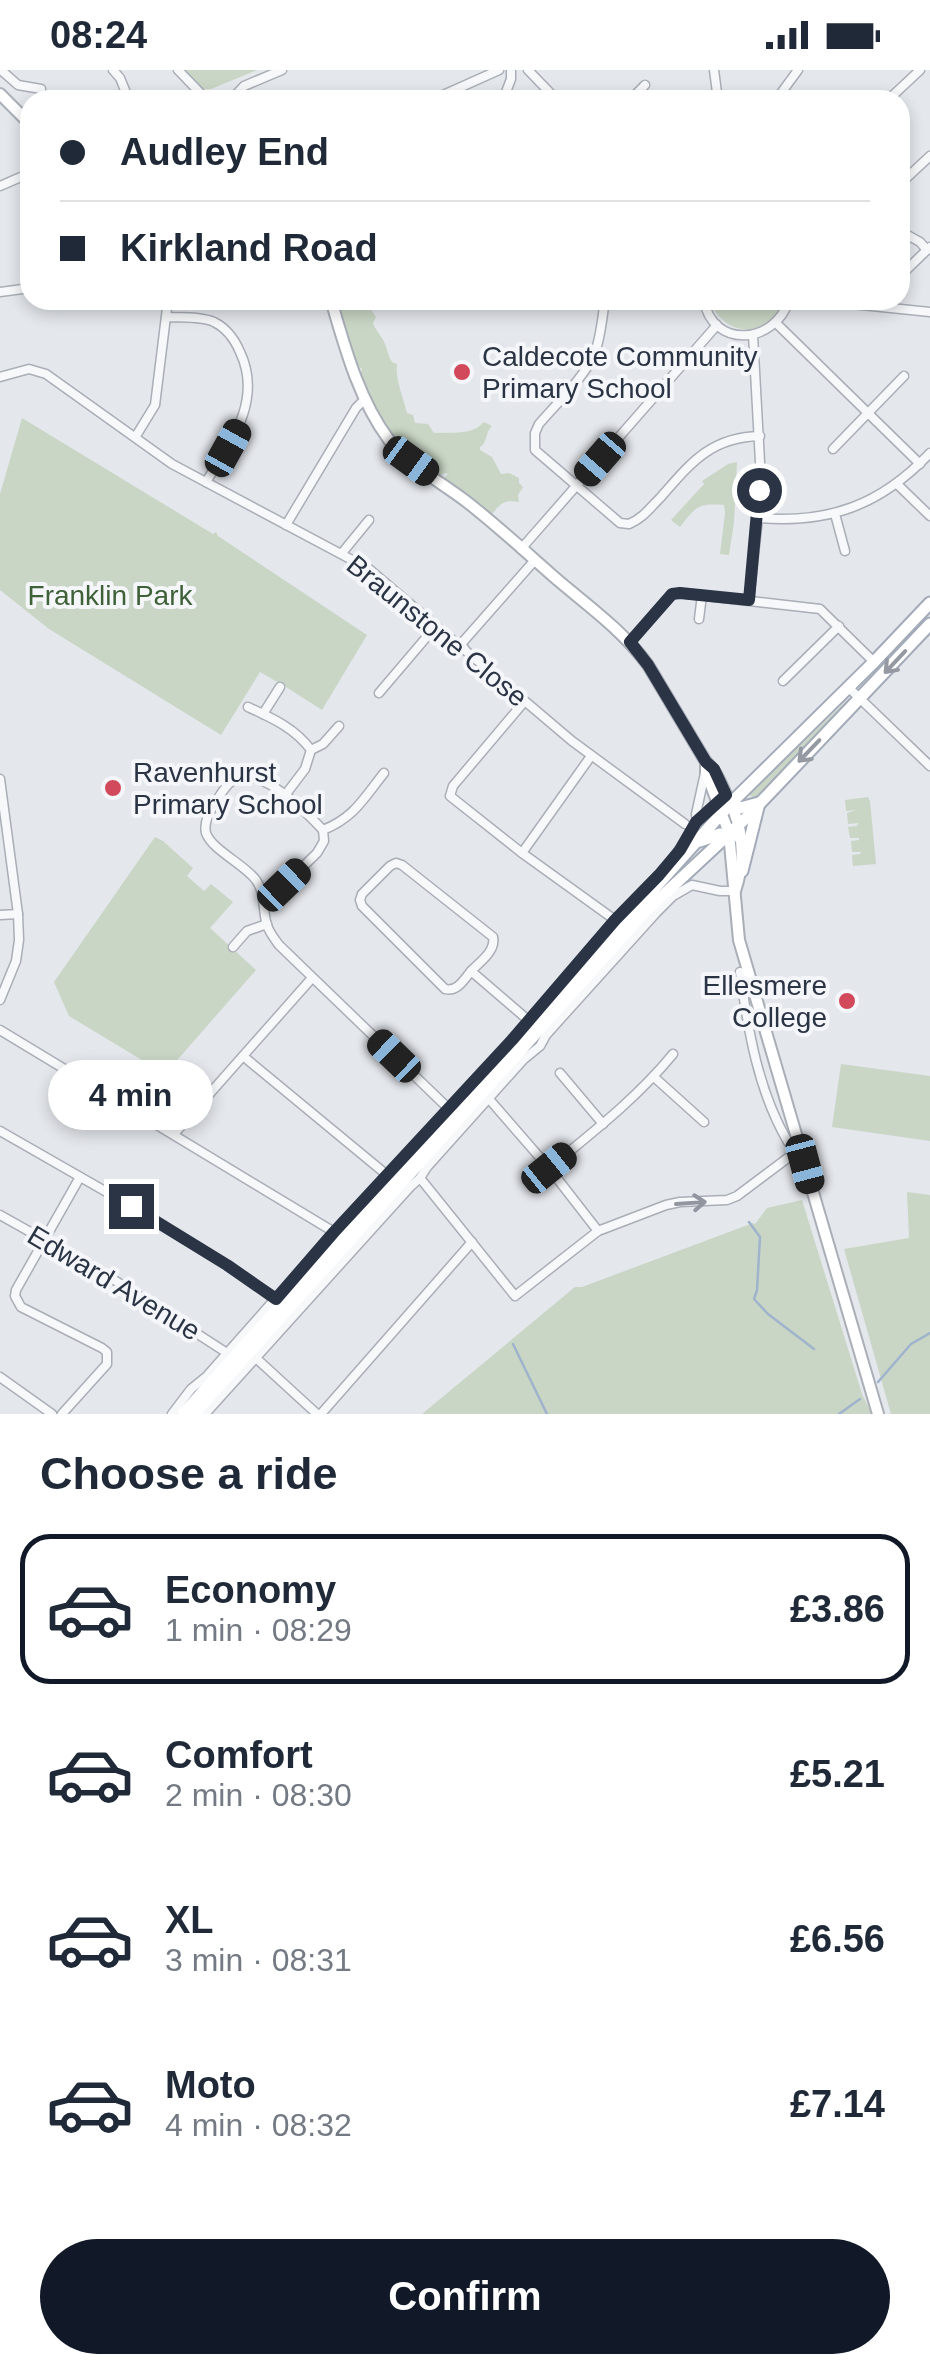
<!DOCTYPE html>
<html lang="en">
<head>
<meta charset="utf-8">
<style>
  :root { --surface:#fff; --page:#f6f6f7; --text:#1f2937; --muted:#747a83; --line:#e0e1e3; --accent:#111827 }
  body { margin:0; font-family:Arial,sans-serif; background:var(--page); color:var(--text); height:100vh; display:flex; flex-direction:column; font-size:38px; white-space:nowrap }
  * { box-sizing:border-box; margin:0 }
  p { font-size:32px; color:var(--muted) }
  .icon { flex:none; width:55px; height:55px; fill:none; stroke:currentColor; stroke-width:2; stroke-linecap:round; stroke-linejoin:round }
  .map { position:relative; height:1344px; overflow:hidden }
  .drawer { display:flex; flex-direction:column; background:var(--surface); flex:1 }
  .drawer>* { flex:none }
  .top-card { position:absolute; left:20px; top:20px; width:890px; height:220px; border-radius:30px; box-shadow:0 5px 15px #0003; display:grid; align-content:center; height:220px; padding:0 40px; background:var(--surface) }
  .end { position:absolute; width:45px; height:45px; margin:-22px; border:12px solid #2b3445; background:#fff; box-shadow:0 0 0 5px #fff }
  .from { border-radius:50% }
  .bubble { position:absolute; height:70px; border-radius:35px; background:var(--surface); box-shadow:0 5px 15px #0003; font-size:32px; font-weight:800; line-height:70px; text-align:center }
  .car { position:absolute; width:30px; height:60px; margin:-30px -15px; border-radius:12px; box-shadow:0 0 8px 2px #0007; background:linear-gradient(#222 24%,#8ab4d8 0 40%,#222 0 76%,#8ab4d8 0 86%,#222 0) }
  .top-card b { display:flex; align-items:center; gap:35px; height:95px; font-size:38px }
  .top-card b+b { border-top:2px solid var(--line) }
  .top-card i { width:25px; height:25px; background:var(--text) }
  ul { padding:0; list-style:none }
  li { display:flex; align-items:center; gap:30px; height:150px; margin:0 20px 15px; padding:0 20px; border:5px solid transparent; border-radius:30px }
  li div { flex:1 }
  li b { display:block; font-size:38px }
  li em { font-style:normal; font-weight:800 }
  li.on { border-color:var(--accent) }
  li>.icon { width:90px; height:90px; stroke-width:1.5 }
  h2 { padding:0 40px; font-size:45px; line-height:120px }
  .cta { display:flex; gap:20px; margin-top:auto; padding:20px 40px }
  .cta a { flex:1; height:115px; border-radius:60px; background:var(--accent); color:#fff; font-size:40px; font-weight:800; line-height:115px; text-align:center }
  .status { display:flex; justify-content:space-between; align-items:center; height:70px; padding:0 50px; background:var(--surface); direction:ltr }
  .status svg { height:28px; fill:currentColor }
  .map>svg:first-child { display:block }
  .green { fill:#c9d6c5 }
  .lines { fill:none; stroke-linecap:round; stroke-linejoin:round }
  .stream { stroke:#9fb4cc; stroke-width:2.5 }
  .street-casing { stroke:#a9aeb7; stroke-width:11 }
  .secondary-casing { stroke:#a9aeb7; stroke-width:14 }
  .primary-casing { stroke:#a3abb8; stroke-width:15 }
  .street { stroke:#f7f8fa; stroke-width:8 }
  .secondary { stroke:#fff; stroke-width:10 }
  .primary { stroke:#fff; stroke-width:11 }
  .oneway { stroke:#959aa2 }
  .oneway2 { stroke:#9196a0 }
  .route { stroke:#2b3445; stroke-width:12 }
  .poi-dot { fill:#d1495b; stroke:#f4f6f9; stroke-width:4 }
  .labels { text-anchor:middle; dominant-baseline:central; stroke-width:8; stroke-linejoin:round; paint-order:stroke }
  .poi-label { font-size:28px; fill:#2b3445; stroke:#f4f6f9; text-anchor:start }
  .park-label { font-size:28px; fill:#3f6138; stroke:#f4f6f9 }
  .street-label { font-size:28px; fill:#2b3445; stroke:#f4f6f9 }
</style>
</head>
<body>
<div class="status"><b>08:24</b><svg viewBox="0 0 49 12"><path d="M0 12V9h3v3zM5 12V6h3v6zM10 12V3h3v9zM15 12V0h3v12zM26 1h20v11H26zM47 4h2v5h-2z"/></svg></div>
<div class="map">
<svg width="930" height="1344" viewBox="0 0 930 1344">
  <rect width="100%" height="100%" fill="#e4e7ec"/>
  <g class="green">
    <path d="M183 0H257L211 19H202Z"/>
    <path d="M340 230H370L369 237 376 247 373 253C376 262 383 267 385 274 388 281 388 286 392 292L397 294C395 309 403 326 407 343L413 345 415 353 428 354 434 363C451 362 472 366 484 352L492 356C485 362 488 372 480 377V380L492 387 501 404 509 403 519 408V413L523 417 518 425 519 432C503 429 499 435 490 447L445 411 444 408 448 404 445 403 438 407 430 402 428 393 416 388 405 373 394 372 382 352 381 345 369 330 360 305 362 299 355 294 338 238Z"/>
    <path d="M709 230H784C768 269 725 269 709 230Z"/>
    <path d="M22 348 213 464 216 462 218 466 367 565 322 640 286 617 283 613H279L260 602 221 665 49 559 0 520V424Z"/>
    <path d="M737 392 734 452 729 485 720 484 725 443 724 435C697 433 696 437 680 457L671 450 704 414 702 411 728 394Z"/>
    <path d="M847 630 849 632 755 728 749 725Z"/>
    <path d="M868 727 870 731 876 794 853 796 852 785 860 784 861 782H852L851 771 859 770V768H850L848 757 857 756 858 753 848 754 847 743 856 740 846 741 845 730Z"/>
    <path d="M155 767 163 771 193 798 187 806 204 821 211 814 233 832 210 858 256 900 165 1004 69 946 54 912Z"/>
    <path d="M841 994 930 1006V1071L832 1057Z"/>
    <path d="M907 1122 930 1125V1344H891L844 1179 909 1168Z"/>
    <path d="M802 1130 862 1324 872 1344H422L575 1217H582L753 1153 755 1154 767 1138Z"/>
  </g>
  <g class="lines">
    <g class="stream">
      <path d="M749 1152 760 1167 757 1220 754 1229 768 1244 814 1279"/>
      <path d="M513 1274 547 1344"/>
      <path d="M878 1312 911 1274 930 1263"/>
      <path d="M839 1344 860 1329"/>
    </g>
    <defs>
      <g id="street">
        <path d="M1 0 18 15 41 19"/>
        <path d="M113 0 120 8 129 30"/>
        <path d="M178 0 207 30"/>
        <path d="M528 0 557 30"/>
        <path d="M714 0 718 30"/>
        <path d="M231 30 244 16 282 0"/>
        <path d="M432 30 499 0"/>
        <path d="M503 30 511 9V0"/>
        <path d="M630 30 645 15"/>
        <path d="M776 30 798 0"/>
        <path d="M888 30 920 0"/>
        <path d="M900 114 930 86"/>
        <path d="M0 116 30 103"/>
        <path d="M900 161 920 172 927 180"/>
        <path d="M900 206 930 177"/>
        <path d="M0 222 30 218"/>
        <path d="M605 230C602 248 601 268 594 285 582 310 557 333 539 354L535 363V380L620 453 629 454C642 449 650 438 660 428 690 394 710 367 760 366"/>
        <path d="M704 230C712 279 775 275 789 230"/>
        <path d="M813 230 930 242"/>
        <path d="M167 247C181 248 201 246 214 252 226 258 235 270 240 282 263 330 231 372 206 412"/>
        <path d="M776 253 920 394"/>
        <path d="M0 307 29 299 46 304 172 394 369 499 457 574H461L466 581 572 671 685 754"/>
        <path d="M136 366 155 335 168 230"/>
        <path d="M833 379 904 306"/>
        <path d="M897 414 930 446"/>
        <path d="M835 444 845 481"/>
        <path d="M758 448C829 454 881 435 930 383"/>
        <path d="M286 455 356 338 365 329"/>
        <path d="M521 479 717 255"/>
        <path d="M342 483 369 450"/>
        <path d="M749 530 758 448 760 392 753 265"/>
        <path d="M699 549 702 525"/>
        <path d="M630 572 668 529 673 524 680 523 820 539 874 592"/>
        <path d="M461 574 535 490"/>
        <path d="M783 611 839 556"/>
        <path d="M848 617 930 696"/>
        <path d="M379 623 436 556"/>
        <path d="M524 632 453 716 450 726 522 783 615 850"/>
        <path d="M248 637C272 648 295 658 311 680L305 699 286 724"/>
        <path d="M263 644 280 617"/>
        <path d="M311 680 323 674 339 656"/>
        <path d="M0 709 18 844 19 870 16 891 0 930"/>
        <path d="M697 752 696 744 705 703"/>
        <path d="M323 760C306 742 268 703 241 707 230 709 224 719 219 727 212 738 203 750 206 763 212 780 244 794 256 810 266 824 262 840 267 855 269 862 274 868 279 875L448 1038"/>
        <path d="M522 783 591 686"/>
        <path d="M263 824 284 815 317 783 324 771 323 760C354 748 364 728 384 703"/>
        <path d="M0 845 18 844"/>
        <path d="M233 877 247 861 267 854"/>
        <path d="M471 901C464 910 457 922 445 919L362 836 360 830 362 824 390 796 396 793 402 795 493 867C496 881 480 892 471 901L528 950"/>
        <path d="M740 902C748 960 758 1021 788 1072"/>
        <path d="M0 960 334 1162"/>
        <path d="M243 986 387 1105"/>
        <path d="M560 1003 603 1054"/>
        <path d="M654 1007 704 1052"/>
        <path d="M489 1029 549 1098 598 1161"/>
        <path d="M0 1061 131 1136 227 1195 276 1229"/>
        <path d="M174 1064 312 908"/>
        <path d="M549 1098C593 1062 637 1028 673 984"/>
        <path d="M420 1108 515 1226 598 1161 666 1135 680 1132 727 1130 737 1126 789 1087 801 1081"/>
        <path d="M0 1145 105 1204 227 1283"/>
        <path d="M257 1289 317 1344"/>
        <path d="M0 1307 52 1344"/>
        <path d="M62 1344 107 1294V1282L102 1278 21 1237 15 1226 16 1220 80 1107"/>
        <path d="M172 1344 191 1319 207 1306 334 1162 512 969 615 850 671 792 697 752 720 729"/>
        <path d="M205 1344 410 1117 420 1108 427 1097 523 990 540 976 546 965 656 843 673 826 692 815 720 821H735"/>
        <path d="M321 1344 472 1172"/>
      </g>
      <g id="secondary">
        <path d="M0 24 30 54"/>
        <path d="M331 230C345 278 359 330 389 370 410 396 441 412 467 432 499 457 529 485 560 512 591 538 624 562 648 595L706 692C717 702 721 714 727 727 744 757 746 788 735 821"/>
        <path d="M706 692V702L729 763 739 870 878 1344"/>
      </g>
      <g id="primary">
        <path d="M718 731 731 733 740 738 759 733"/>
        <path d="M700 771 720 764H737L742 771"/>
        <path d="M742 801 759 733"/>
        <path d="M183 1344 731 733 874 592 930 533"/>
        <path d="M194 1344 644 843 746 748 930 554"/>
      </g>
    </defs>
    <use href="#street" class="street-casing"/>
    <use href="#secondary" class="secondary-casing"/>
    <use href="#primary" class="primary-casing"/>
    <use href="#street" class="street"/>
    <use href="#secondary" class="secondary"/>
    <use href="#primary" class="primary"/>
  </g>
  <defs><path id="oneway-shaft" d="M-6 0H5M1.5-3L5.5 0L1.5 3" fill="none" stroke-width="1.6" stroke-linecap="round" stroke-linejoin="round" transform="scale(2.5)"/></defs>
  <g class="oneway">
    <use href="#oneway-shaft" transform="translate(895 592) rotate(133)"/>
    <use href="#oneway-shaft" transform="translate(809 681) rotate(134)"/>
  </g>
  <use class="oneway2" href="#oneway-shaft" transform="translate(691 1133) rotate(-4)"/>
  <g class="lines">
    <path class="route" d="M131 1136 227 1195 276 1229 334 1162 512 970 615 850 659 805 680 780 696 752 726 725 714 699 706 692 648 595 630 572 672 524 680 523 749 530 759 420"/>
  </g>
  <g class="poi-dot">
    <circle cx="462" cy="302" r="10"/>
    <circle cx="113" cy="718" r="10"/>
    <circle cx="847" cy="931" r="10"/>
  </g>
  <g class="labels">
    <g class="poi-label">
      <text x="482" y="286">Caldecote Community<tspan x="482" dy="32">Primary School</tspan></text>
      <text x="133" y="702">Ravenhurst<tspan x="133" dy="32">Primary School</tspan></text>
      <text x="827" y="915" text-anchor="end">Ellesmere<tspan x="827" dy="32">College</tspan></text>
    </g>
    <g class="park-label">
      <text x="110" y="525">Franklin Park</text>
    </g>
    <g class="street-label">
      <text transform="translate(437 561) rotate(39)">Braunstone Close</text>
      <text transform="translate(114 1213) rotate(31)">Edward Avenue</text>
    </g>
  </g>
</svg>
<i class="end from" style="left:759px;top:420px"></i>
<i class="end" style="left:131px;top:1136px"></i>
<div class="bubble" style="left:48px;top:990px;width:165px">4 min</div>
<i class="car" style="left:228px;top:378px;rotate:29deg"></i>
<i class="car" style="left:600px;top:389px;rotate:221deg"></i>
<i class="car" style="left:411px;top:391px;rotate:126deg"></i>
<i class="car" style="left:284px;top:815px;rotate:46deg"></i>
<i class="car" style="left:394px;top:986px;rotate:314deg"></i>
<i class="car" style="left:805px;top:1094px;rotate:165deg"></i>
<i class="car" style="left:549px;top:1098px;rotate:51deg"></i>
<div class="top-card">
<b><i class="from"></i>Audley End</b>
<b><i></i>Kirkland Road</b>
</div>
</div>
<section class="drawer">
<h2>Choose a ride</h2>
<ul>
<li class="on"><svg class="icon" aria-label="car" viewBox="0 0 24 24"><path d="M5 17H2v-5l4-1 3-4h7l3 4 3 1v5h-3M9 17h6M6 11h13"/><circle cx="7" cy="17" r="2"/><circle cx="17" cy="17" r="2"/></svg><div><b>Economy</b><p>1 min · 08:29</p></div><em>£3.86</em></li>
<li><svg class="icon" aria-label="car" viewBox="0 0 24 24"><path d="M5 17H2v-5l4-1 3-4h7l3 4 3 1v5h-3M9 17h6M6 11h13"/><circle cx="7" cy="17" r="2"/><circle cx="17" cy="17" r="2"/></svg><div><b>Comfort</b><p>2 min · 08:30</p></div><em>£5.21</em></li>
<li><svg class="icon" aria-label="car" viewBox="0 0 24 24"><path d="M5 17H2v-5l4-1 3-4h7l3 4 3 1v5h-3M9 17h6M6 11h13"/><circle cx="7" cy="17" r="2"/><circle cx="17" cy="17" r="2"/></svg><div><b>XL</b><p>3 min · 08:31</p></div><em>£6.56</em></li>
<li><svg class="icon" aria-label="car" viewBox="0 0 24 24"><path d="M5 17H2v-5l4-1 3-4h7l3 4 3 1v5h-3M9 17h6M6 11h13"/><circle cx="7" cy="17" r="2"/><circle cx="17" cy="17" r="2"/></svg><div><b>Moto</b><p>4 min · 08:32</p></div><em>£7.14</em></li>
</ul>
<div class="cta"><a>Confirm</a></div>
</section>
</body>
</html>
